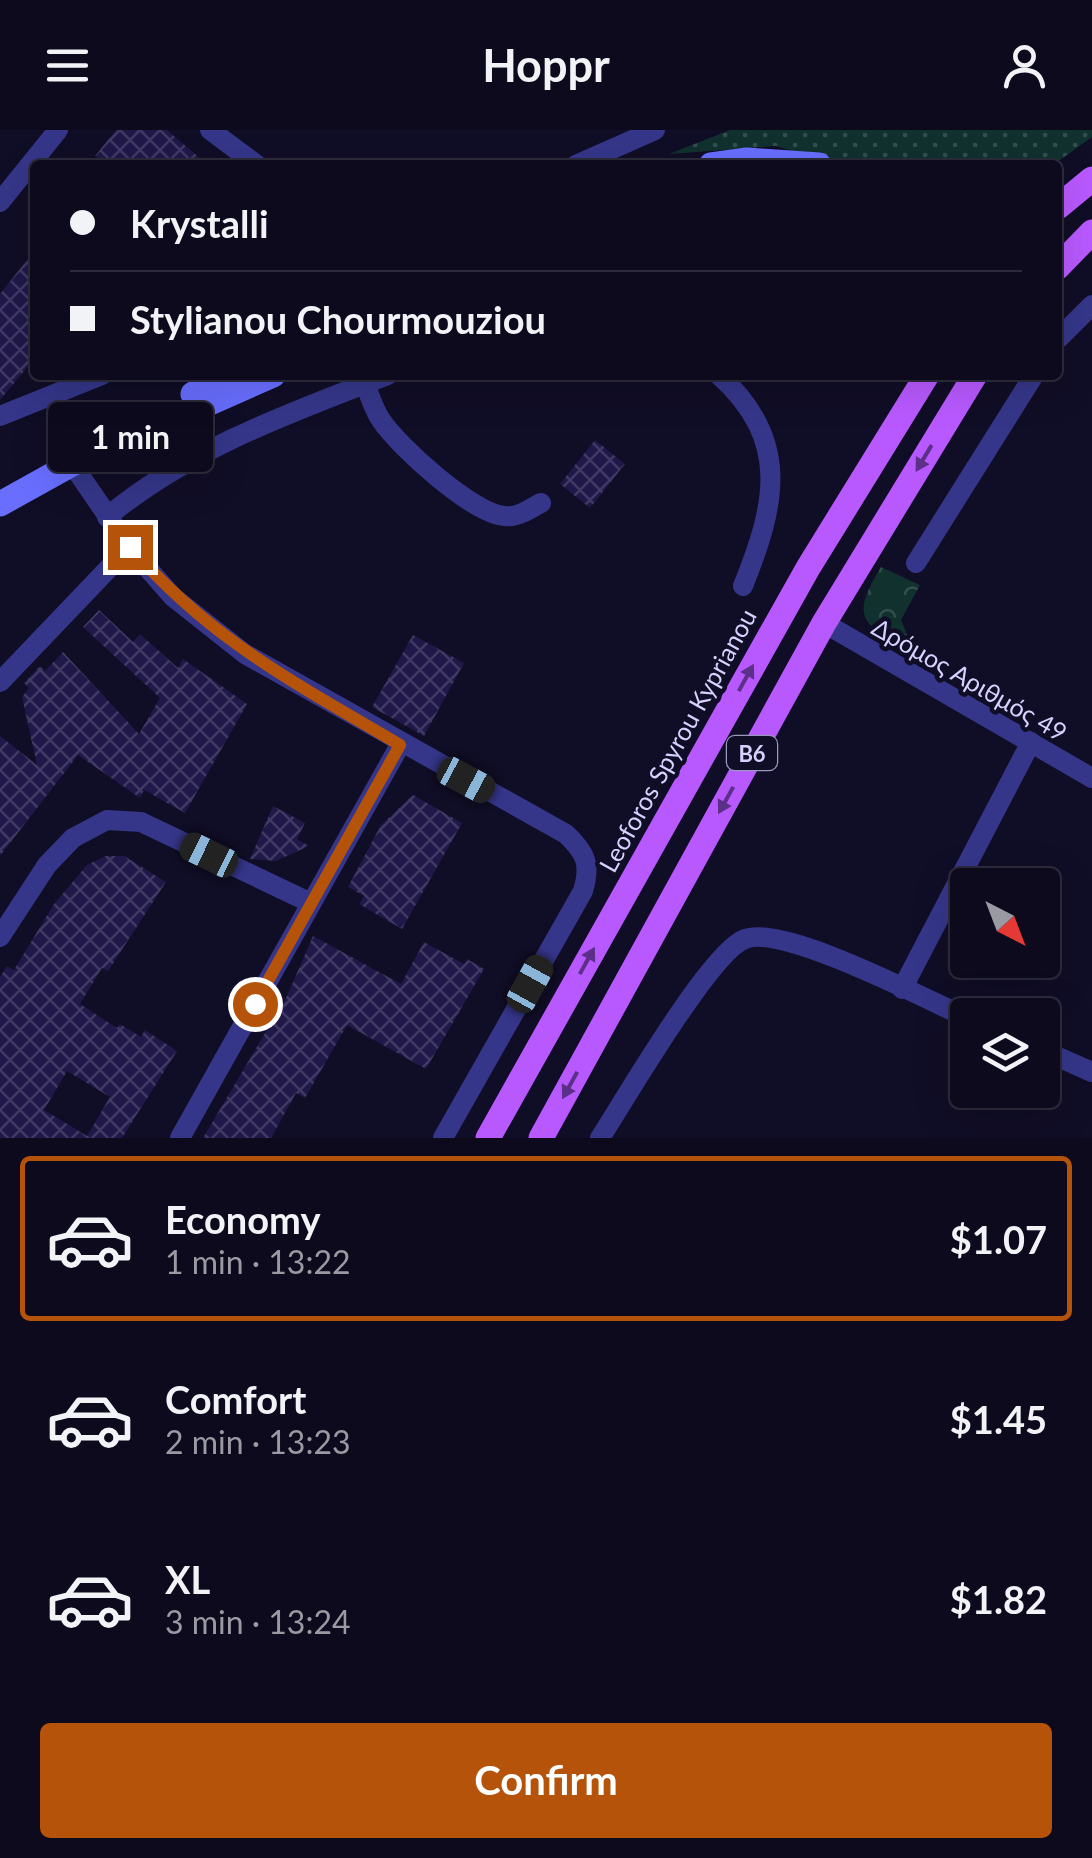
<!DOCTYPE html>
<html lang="en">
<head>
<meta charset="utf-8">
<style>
  :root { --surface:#0c0a1c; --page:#1a1829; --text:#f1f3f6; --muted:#9a9aa3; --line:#2c2b3b; --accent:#b45309 }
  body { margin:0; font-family:Lato,sans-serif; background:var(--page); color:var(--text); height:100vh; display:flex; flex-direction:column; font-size:38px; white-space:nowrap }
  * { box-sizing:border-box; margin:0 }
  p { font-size:32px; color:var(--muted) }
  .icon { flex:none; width:55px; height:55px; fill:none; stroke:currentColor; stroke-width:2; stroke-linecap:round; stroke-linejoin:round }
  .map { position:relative; height:1008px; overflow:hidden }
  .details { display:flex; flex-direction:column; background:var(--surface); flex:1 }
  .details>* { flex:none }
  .top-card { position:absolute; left:30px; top:30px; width:1032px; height:220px; border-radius:10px; box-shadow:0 10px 40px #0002,0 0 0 2px var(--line); display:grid; align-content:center; height:220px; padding:0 40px; background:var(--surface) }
  .needle { width:65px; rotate:138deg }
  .controls { position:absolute; left:950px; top:738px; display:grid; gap:20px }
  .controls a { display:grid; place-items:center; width:110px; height:110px; border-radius:10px; background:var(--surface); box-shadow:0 10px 40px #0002,0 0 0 2px var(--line); font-size:50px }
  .end { position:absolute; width:45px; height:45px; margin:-22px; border:12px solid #b45309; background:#fff; box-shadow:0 0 0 5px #fff }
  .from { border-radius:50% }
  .bubble { position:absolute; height:70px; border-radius:10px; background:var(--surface); box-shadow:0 10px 40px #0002,0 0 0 2px var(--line); font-size:32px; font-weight:700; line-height:70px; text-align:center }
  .car { position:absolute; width:30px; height:60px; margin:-30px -15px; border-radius:12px; box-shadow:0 0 8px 2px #0007; background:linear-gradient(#222 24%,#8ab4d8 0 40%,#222 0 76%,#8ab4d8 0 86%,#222 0) }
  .top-card b { display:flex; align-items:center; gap:35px; height:95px; font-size:38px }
  .top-card b+b { border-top:2px solid var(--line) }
  .top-card i { width:25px; height:25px; background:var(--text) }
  ul { padding:18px 0 0; list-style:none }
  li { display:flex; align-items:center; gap:30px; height:165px; margin:0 20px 15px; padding:0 20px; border:5px solid transparent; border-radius:10px }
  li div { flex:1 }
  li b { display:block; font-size:38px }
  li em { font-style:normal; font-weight:700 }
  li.active { border-color:var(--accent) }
  li>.icon { width:90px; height:90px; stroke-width:1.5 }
  .button { display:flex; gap:20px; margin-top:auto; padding:20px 40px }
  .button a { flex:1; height:115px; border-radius:10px; background:var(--accent); color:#fff; font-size:40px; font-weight:700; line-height:115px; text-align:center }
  header { display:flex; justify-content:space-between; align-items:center; height:130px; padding:0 40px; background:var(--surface); font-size:45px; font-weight:700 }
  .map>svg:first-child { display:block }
  .grass { fill:url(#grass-dots) }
  .forest { fill:url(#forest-crowns) }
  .building { fill:url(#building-cross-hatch); fill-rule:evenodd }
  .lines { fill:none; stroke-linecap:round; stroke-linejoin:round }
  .minor { stroke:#353689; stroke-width:20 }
  .secondary { stroke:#696eff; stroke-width:25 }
  .primary { stroke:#b859ff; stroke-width:25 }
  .oneway { fill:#5c2f88 }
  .route { stroke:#b45309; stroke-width:12 }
  .labels { text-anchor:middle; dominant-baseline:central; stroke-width:9; stroke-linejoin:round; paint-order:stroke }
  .shield { fill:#100d26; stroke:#9a97be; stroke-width:2.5 }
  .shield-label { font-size:22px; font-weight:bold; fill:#d5d2ff }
  .street-label { font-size:25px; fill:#d5d2ff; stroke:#100d26 }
</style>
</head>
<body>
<header><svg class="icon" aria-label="menu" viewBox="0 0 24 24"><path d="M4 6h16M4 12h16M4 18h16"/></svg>Hoppr<svg class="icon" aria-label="person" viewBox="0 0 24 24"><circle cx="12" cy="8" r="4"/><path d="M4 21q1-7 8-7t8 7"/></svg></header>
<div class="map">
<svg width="1092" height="1008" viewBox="0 0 1092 1008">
  <defs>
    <pattern id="grass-dots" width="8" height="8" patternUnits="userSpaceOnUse" patternTransform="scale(2.5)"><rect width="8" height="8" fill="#10312e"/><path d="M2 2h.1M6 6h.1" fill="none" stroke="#324e4d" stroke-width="1.8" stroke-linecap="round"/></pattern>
    <pattern id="forest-crowns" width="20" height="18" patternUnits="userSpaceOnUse" patternTransform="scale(2.5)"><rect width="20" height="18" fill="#10312e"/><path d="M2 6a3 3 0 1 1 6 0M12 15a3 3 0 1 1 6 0" fill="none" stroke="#324e4d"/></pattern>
    <pattern id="building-cross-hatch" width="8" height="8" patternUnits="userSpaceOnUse" patternTransform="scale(2.5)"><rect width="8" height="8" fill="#1f1849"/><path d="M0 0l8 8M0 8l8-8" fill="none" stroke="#3f3964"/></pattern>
  </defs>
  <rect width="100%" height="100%" fill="#100d26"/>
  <path class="grass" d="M730 0H1092V7L1053 35H838L776 16 669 24Z"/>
  <path class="forest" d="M881 437 920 455 901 490 908 507 903 519C858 492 853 483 881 437Z"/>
  <g class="building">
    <path d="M116 0H167L208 35H106L95 26Z"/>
    <path d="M35 120V228L0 270V164Z"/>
    <path d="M595 310 625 334 590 378 560 354Z"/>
    <path d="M99 480 133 512 140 504 178 538 183 529 247 574 185 683 144 660 140 668 78 625 0 726V606L37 635 22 567 29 558 24 553 40 536 45 541 63 522 139 604 160 568 83 497Z"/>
    <path d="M413 505 464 533 424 606 372 577Z"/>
    <path d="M413 665 462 693 402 799 359 774 364 766 348 757 381 695Z"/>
    <path d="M273 676 305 693 297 709 309 716 276 731 250 729Z"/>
    <path d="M106 726H124L166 752 108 841 102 838 80 874 117 898 120 894 141 907 145 900 177 921 122 1008H0V847L7 836 14 840 54 774 87 735ZM67 941 110 967 87 1006 44 980Z"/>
    <path d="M313 806 401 854 424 812 464 834 467 829 484 839 426 939 347 895 305 968 296 963 271 1008H203L287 866Z"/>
  </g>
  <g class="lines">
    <g class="minor">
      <path d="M210 0 257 35"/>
      <path d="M576 35 655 0"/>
      <path d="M0 72 58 0"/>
      <path d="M1058 209 1092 175"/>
      <path d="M719 245C792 311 775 376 743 456"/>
      <path d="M365 254C370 266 374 280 381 290 399 317 472 383 504 386 518 388 529 379 541 373"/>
      <path d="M0 286 102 245"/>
      <path d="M72 334 129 417 173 467 245 524 566 704C586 723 591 734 583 761L443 1008"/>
      <path d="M107 387C189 319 289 283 388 245"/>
      <path d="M916 433 1034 245"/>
      <path d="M824 493 1092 648"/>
      <path d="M0 552 129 417"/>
      <path d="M0 807 47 735 73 708 107 690 141 692 311 773"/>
      <path d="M902 859 1031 612"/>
      <path d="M1042 920 1092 942"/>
      <path d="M180 1008 400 615"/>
      <path d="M600 1008C624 971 711 821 745 809 783 794 925 869 968 888"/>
    </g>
    <g class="secondary">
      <path d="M711 35 747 30 819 35"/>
      <path d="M193 264 228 245"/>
      <path d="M0 374 72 334 273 245"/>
    </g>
    <g class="primary">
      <path d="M1058 77 1092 49"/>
      <path d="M1058 137 1092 102"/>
      <path d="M488 1008 808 438 927 245"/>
      <path d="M541 1008 824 493 975 245"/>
    </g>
  </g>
  <defs><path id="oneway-solid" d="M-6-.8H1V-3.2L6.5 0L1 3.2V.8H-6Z" transform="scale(2.5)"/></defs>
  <g class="oneway">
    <use href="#oneway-solid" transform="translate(924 328) rotate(121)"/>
    <use href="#oneway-solid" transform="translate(746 548) rotate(-61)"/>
    <use href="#oneway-solid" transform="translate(726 670) rotate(119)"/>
    <use href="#oneway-solid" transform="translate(587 831) rotate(-61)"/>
    <use href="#oneway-solid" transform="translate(570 955) rotate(119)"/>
  </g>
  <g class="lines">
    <path class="route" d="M130 417C212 511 294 552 400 615L255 874"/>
  </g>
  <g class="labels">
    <rect class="shield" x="727" y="606" width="50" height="34" rx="8"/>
    <g class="shield-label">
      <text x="752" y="623">B6</text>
    </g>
    <g class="street-label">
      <text transform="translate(970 549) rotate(30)">Δρόμος Αριθμός 49</text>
      <text transform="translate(677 610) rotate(-61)">Leoforos Spyrou Kyprianou</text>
    </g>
  </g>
</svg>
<div class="controls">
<a><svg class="needle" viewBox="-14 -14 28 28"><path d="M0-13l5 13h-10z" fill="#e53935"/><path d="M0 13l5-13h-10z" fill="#9a9aa3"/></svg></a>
<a><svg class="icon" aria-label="layers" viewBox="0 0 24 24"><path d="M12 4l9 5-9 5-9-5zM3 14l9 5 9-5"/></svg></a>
</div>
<i class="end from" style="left:255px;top:874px"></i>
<i class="end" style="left:130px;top:417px"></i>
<div class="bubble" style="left:48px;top:272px;width:165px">1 min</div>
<i class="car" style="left:466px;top:650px;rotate:118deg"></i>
<i class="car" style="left:209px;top:725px;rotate:296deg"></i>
<i class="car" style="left:530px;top:854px;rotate:29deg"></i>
<div class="top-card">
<b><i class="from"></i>Krystalli</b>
<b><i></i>Stylianou Chourmouziou</b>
</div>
</div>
<section class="details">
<ul>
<li class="active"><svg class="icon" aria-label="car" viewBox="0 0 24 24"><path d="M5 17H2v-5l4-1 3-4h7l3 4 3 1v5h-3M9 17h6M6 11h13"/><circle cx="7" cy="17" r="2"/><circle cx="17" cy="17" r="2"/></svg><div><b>Economy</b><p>1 min · 13:22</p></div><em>$1.07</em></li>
<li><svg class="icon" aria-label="car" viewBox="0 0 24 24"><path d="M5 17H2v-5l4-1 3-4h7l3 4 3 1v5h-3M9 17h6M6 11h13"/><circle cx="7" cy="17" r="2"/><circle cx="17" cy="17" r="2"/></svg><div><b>Comfort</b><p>2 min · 13:23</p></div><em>$1.45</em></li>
<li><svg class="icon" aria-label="car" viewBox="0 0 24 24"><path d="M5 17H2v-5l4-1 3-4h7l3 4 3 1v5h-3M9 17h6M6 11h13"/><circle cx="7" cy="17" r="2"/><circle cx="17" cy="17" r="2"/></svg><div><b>XL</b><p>3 min · 13:24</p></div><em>$1.82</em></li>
</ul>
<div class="button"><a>Confirm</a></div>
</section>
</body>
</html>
